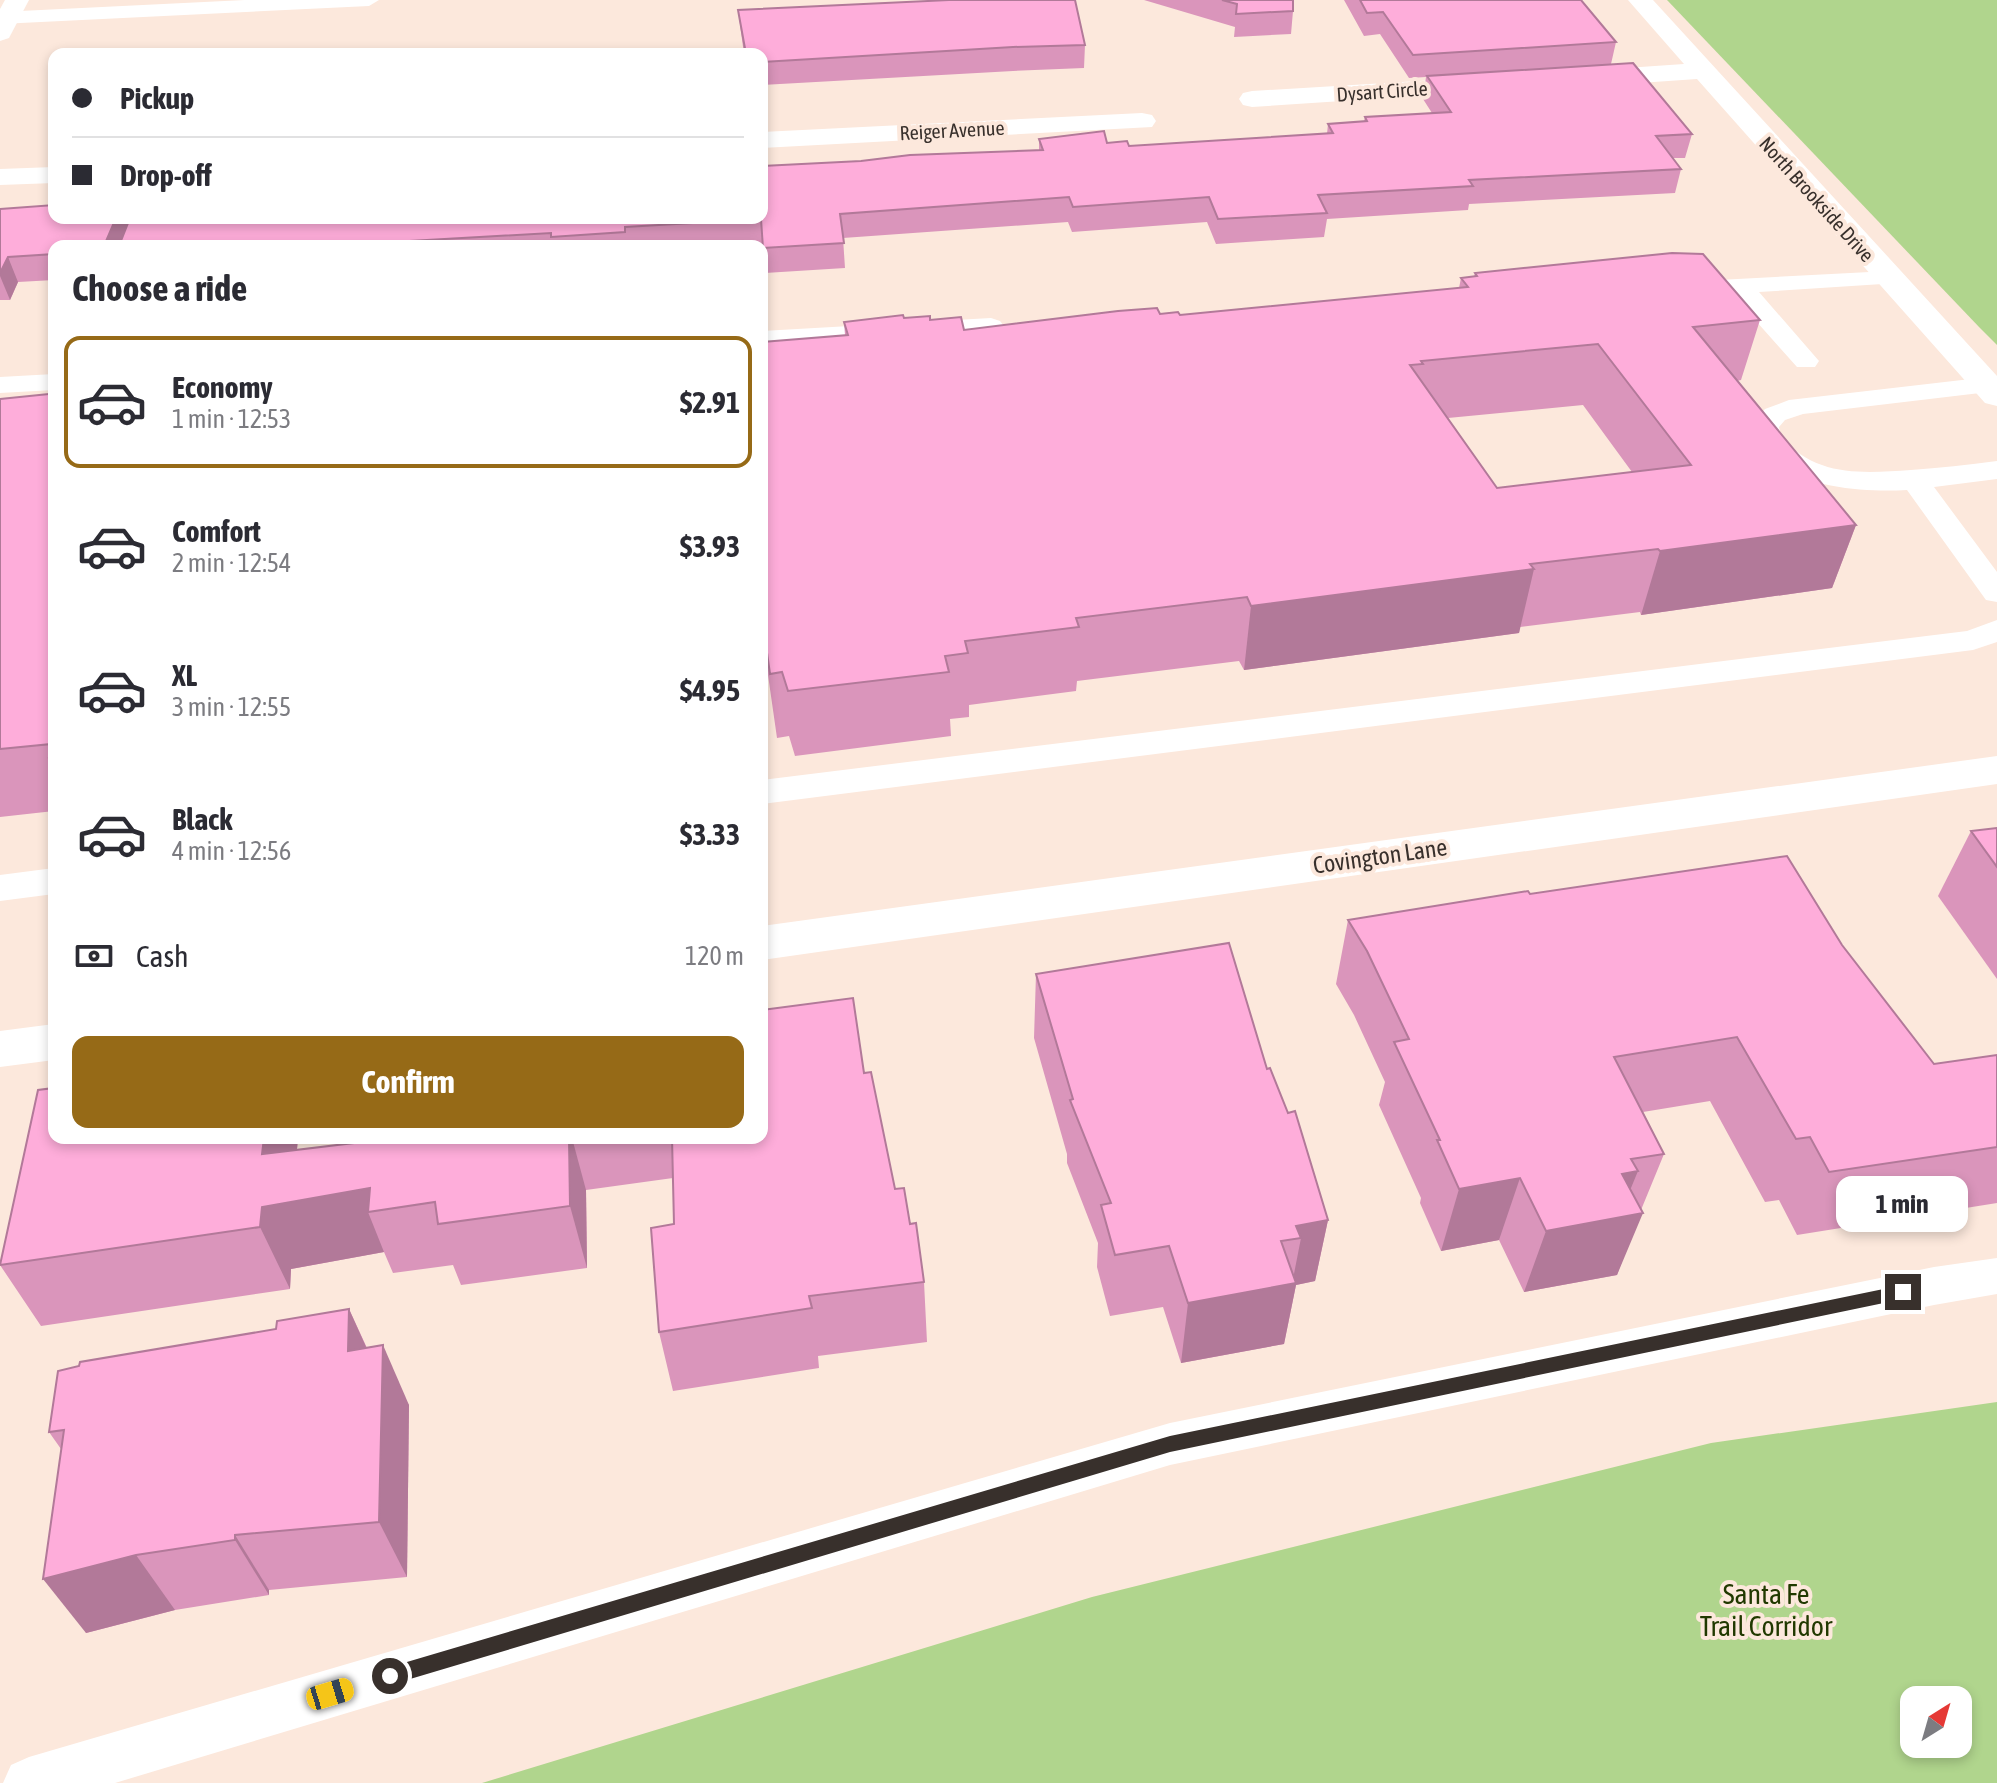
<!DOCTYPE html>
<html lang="en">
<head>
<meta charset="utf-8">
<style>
  :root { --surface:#fff; --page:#f2f2f3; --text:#2b2b33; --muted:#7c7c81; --line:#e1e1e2; --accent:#966a17 }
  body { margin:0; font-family:"Asap Condensed",sans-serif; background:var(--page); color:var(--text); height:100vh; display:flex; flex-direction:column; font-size:30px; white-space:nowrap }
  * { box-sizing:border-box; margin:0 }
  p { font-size:26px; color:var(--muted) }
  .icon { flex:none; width:44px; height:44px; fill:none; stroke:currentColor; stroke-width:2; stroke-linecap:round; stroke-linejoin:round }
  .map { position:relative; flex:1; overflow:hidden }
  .details { position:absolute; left:48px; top:240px; width:720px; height:904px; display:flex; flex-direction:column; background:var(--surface); border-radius:16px; box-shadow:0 4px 12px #0003 }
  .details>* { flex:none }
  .top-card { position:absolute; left:48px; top:48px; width:720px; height:176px; border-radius:16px; box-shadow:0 4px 12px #0003; display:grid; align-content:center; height:176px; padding:0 24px; background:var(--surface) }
  .needle { width:52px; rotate:37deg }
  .buttons { position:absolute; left:1900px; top:1686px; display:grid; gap:16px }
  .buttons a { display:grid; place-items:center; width:72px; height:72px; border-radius:16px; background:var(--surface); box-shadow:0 4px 12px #0003; font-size:40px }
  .end { position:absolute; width:36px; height:36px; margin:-18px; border:10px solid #38302c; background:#fff; box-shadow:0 0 0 4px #fff }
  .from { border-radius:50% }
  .bubble { position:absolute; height:56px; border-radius:16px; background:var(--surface); box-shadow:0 4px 12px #0003; font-size:26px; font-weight:700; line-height:56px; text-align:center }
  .car { position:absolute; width:24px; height:48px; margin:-24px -12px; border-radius:10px; box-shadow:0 0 6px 2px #0007; background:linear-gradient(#f5c518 24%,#345 0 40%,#f5c518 0 76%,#345 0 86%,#f5c518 0) }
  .top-card b { display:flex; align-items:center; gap:28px; height:76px; font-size:30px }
  .top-card b+b { border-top:2px solid var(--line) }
  .top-card i { width:20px; height:20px; background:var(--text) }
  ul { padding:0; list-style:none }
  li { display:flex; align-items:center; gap:24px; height:132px; margin:0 16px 12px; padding:0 8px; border:4px solid transparent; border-radius:16px }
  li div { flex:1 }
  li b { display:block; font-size:30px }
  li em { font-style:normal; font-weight:700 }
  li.selected { border-color:var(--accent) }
  li>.icon { width:72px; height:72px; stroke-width:1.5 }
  h2 { padding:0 24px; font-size:36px; line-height:96px }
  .pay { display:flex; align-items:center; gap:20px; height:88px; padding:0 24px; font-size:30px }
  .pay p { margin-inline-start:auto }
  .action { display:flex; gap:16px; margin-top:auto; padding:16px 24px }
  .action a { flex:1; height:92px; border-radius:16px; background:var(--accent); color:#fff; font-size:32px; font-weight:700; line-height:92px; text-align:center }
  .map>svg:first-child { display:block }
  .green { fill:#b0d58d; fill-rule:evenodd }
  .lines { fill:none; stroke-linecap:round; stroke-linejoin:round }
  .lane { fill:#fff; fill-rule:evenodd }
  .street { fill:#fff; fill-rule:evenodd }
  .wall { fill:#da95bb; fill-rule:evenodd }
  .shaded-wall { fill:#b27999 }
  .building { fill:#feadda; stroke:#b27999; stroke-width:2; fill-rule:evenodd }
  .route { fill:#38302c }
  .labels { text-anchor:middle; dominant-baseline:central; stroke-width:8; stroke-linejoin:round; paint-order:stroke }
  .far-street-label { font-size:20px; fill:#38302c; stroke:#fce8dc }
  .street-label { font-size:24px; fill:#38302c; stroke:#fce8dc }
  .near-park-label { font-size:28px; fill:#213900; stroke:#fce8dc }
</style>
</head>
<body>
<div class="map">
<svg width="1997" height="1783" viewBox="0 0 1997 1783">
  <rect width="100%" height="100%" fill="#fce8dc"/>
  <g class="green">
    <path d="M1667 0H1997V345L1980 328Z"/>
    <path d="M1997 1402V1783H482L1092 1597 1711 1443ZM1914 1700H1958V1744H1914Z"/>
  </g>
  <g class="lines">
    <g class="lane">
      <path d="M245 0H379L369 6 0 24V12Z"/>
      <path d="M1889 271 1898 273 1901 278 1898 283 1759 292 1819 361 1815 367H1797L1732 294 1681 298 1672 295 1668 290 1672 285 1681 282Z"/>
      <path d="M991 318 1000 321 1004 326 1000 331 762 347V331Z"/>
      <path d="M54 374V390L0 393V377Z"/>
      <path d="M1988 377 1997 379V391L1803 414 1785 420 1779 427 1781 436C1815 478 1864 473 1911 470 1939 468 1968 465 1997 461V479L1934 487 1997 572V602L1986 600 1907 490C1860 493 1759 487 1751 425L1765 409 1789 400Z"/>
      <path d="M1997 620V642L1973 650 762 804V780L1967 631Z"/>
      <path d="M54 868V894L0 901V875Z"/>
      <path d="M1997 1258V1294L1934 1305 1170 1465 115 1783H3L11 1765 29 1757 1170 1423 1934 1267Z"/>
    </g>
    <g class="street">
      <path d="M5 0H29L9 38 0 41V9Z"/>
      <path d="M1628 0H1653L1997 376V406L1985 403 1697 79 1582 87 1573 85 1569 79 1573 73 1582 71 1684 64Z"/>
      <path d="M1485 77 1494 79 1498 85 1494 91 1252 107 1243 105 1239 99 1243 93 1252 91Z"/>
      <path d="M1142 113 1152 115 1156 121 1152 127 762 148V132Z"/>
      <path d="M54 167V183L0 185V169Z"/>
      <path d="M1997 756V784L762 960V926Z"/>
      <path d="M54 1024V1060L0 1067V1031Z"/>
    </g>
  </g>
  <g class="wall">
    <path d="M1144 0H1293V11L1291 34 1234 37 1235 27Z"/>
    <path d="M1344 0H1581L1616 42 1611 64 1692 134 1685 158H1673L1681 169 1675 193 1469 204 1468 210 1327 219 1324 237 1216 244 1207 222 1072 232 1068 222 843 238 845 268 765 273 763 244 730 246H54V280L18 282 10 300H0V209L54 218H762L1039 150V139L1107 143 1129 146 1327 134 1328 124 1364 121 1365 117 1432 113 1423 99 1426 77 1409 78 1380 34 1364 36Z"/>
    <path d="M738 10 1085 45 1084 68 1013 71 762 85V54H744Z"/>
    <path d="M1475 273 1760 320 1741 380 1737 381 1856 525 1832 588 1641 615 1640 612 1520 627 1519 633 1244 670 1239 661 1077 681 1076 691 969 705V717L950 719 951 736 795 756 789 736 777 738 762 633V342L845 335 844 322 904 318 930 320 964 330 1160 314 1180 315 1459 288 1461 278 1474 277ZM1583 405 1632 472 1497 488 1448 418Z"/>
    <path d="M54 394V811L0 817V399Z"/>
    <path d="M1997 828V979L1938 896 1971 831Z"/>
    <path d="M1530 894 1842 945 1934 1064 1997 1055V1203L1797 1235 1779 1200 1765 1202 1710 1101 1643 1112 1664 1154 1641 1210 1617 1275 1524 1292 1499 1240 1441 1251 1420 1203 1421 1198 1379 1105 1385 1082 1354 1015 1336 984 1348 920Z"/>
    <path d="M1036 974 1267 1069 1328 1220 1315 1281 1296 1285 1284 1344 1181 1363 1163 1307 1110 1316 1097 1267 1098 1243 1067 1163V1154L1034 1038Z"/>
    <path d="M864 1073 895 1189 910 1224 924 1282 927 1342 818 1356 819 1368 673 1391 659 1332 674 1224 673 1178 586 1190 587 1268 461 1285 453 1265 393 1273 384 1252 291 1269 290 1289 41 1326 0 1265 54 1138H298L297 1150 370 1141V1138H762Z"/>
    <path d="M349 1309 367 1348 409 1405 407 1577 269 1590V1595L175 1610 86 1633 61 1449 49 1432 276 1329Z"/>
  </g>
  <g class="shaded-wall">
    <path d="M116 218H131L124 246H104Z"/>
    <path d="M8 257 18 282 10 300 0 276V273Z"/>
    <path d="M1856 525 1832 588 1641 615 1660 551Z"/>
    <path d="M1534 569 1519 633 1244 670 1251 606Z"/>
    <path d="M264 1138H298L292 1202 370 1188 368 1212 384 1252 291 1269 290 1289 260 1227 262 1154Z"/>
    <path d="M569 1138H572L586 1190 587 1268 570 1206Z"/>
    <path d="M1638 1171 1619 1217 1643 1213 1617 1275 1524 1292 1546 1231 1622 1174Z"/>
    <path d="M1520 1178 1499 1240 1441 1251 1459 1189Z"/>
    <path d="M1328 1220 1315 1281 1296 1285 1284 1344 1181 1363 1188 1303 1292 1284 1301 1238 1296 1226Z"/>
    <path d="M349 1309 376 1369 348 1351Z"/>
    <path d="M383 1345 409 1405 407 1577 379 1522Z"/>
    <path d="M235 1535 269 1590V1595L235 1540Z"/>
    <path d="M136 1555 175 1610 86 1633 43 1579Z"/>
  </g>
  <g class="building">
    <path d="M949 0H1075L1085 45 1013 47 762 62V54H746L738 10Z"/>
    <path d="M1222 0H1293V11L1236 14 1237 4Z"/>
    <path d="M1360 0H1581L1616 42 1413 55 1383 12 1367 13Z"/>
    <path d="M1633 63 1692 134 1656 136 1681 169 1469 180 1473 186 1318 195 1327 213 1218 219 1209 197 1073 207 1069 197 840 214 844 243 763 248 761 219 625 227V232L551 237V233L375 243 374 246H119L130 218H762V166L861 161 910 155 1043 150 1039 139 1104 131 1107 143 1127 141 1129 146 1333 133 1328 124 1367 121 1365 117 1451 112 1427 76Z"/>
    <path d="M54 205V218H116L104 246H54V254L8 257 0 273V209Z"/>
    <path d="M1672 253 1703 254 1760 320 1693 327 1856 525 1660 551 1658 549 1530 564 1534 569 1251 606 1247 597 1076 618 1079 627 965 641 968 653 945 656 949 672 788 691 782 672 770 674 762 617V342L848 335 844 322 903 315 904 318 930 316V320L961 317 964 330 1118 311 1157 308 1160 314 1178 312 1180 315 1468 287 1461 278 1477 276 1475 273ZM1598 344 1691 465 1497 488 1410 365 1423 364 1421 361Z"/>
    <path d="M49 394H54V756L49 757 52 744 0 749V399Z"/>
    <path d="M1997 828V867L1971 831Z"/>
    <path d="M1787 856 1842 945 1934 1064 1997 1055V1147L1829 1172 1810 1137 1796 1139 1737 1037 1614 1057 1664 1154 1631 1159 1638 1171 1622 1174 1643 1213 1546 1231 1520 1178 1459 1189 1437 1140H1440L1394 1042 1409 1039 1367 951 1348 920 1528 891 1530 894Z"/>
    <path d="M1229 943 1267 1069 1270 1068 1288 1113 1295 1111 1328 1220 1296 1226 1301 1238 1281 1241 1296 1283 1188 1303 1169 1246 1115 1255 1101 1205 1111 1203 1070 1100 1073 1099 1036 974Z"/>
    <path d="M853 998 864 1073 871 1072 895 1189 904 1188 910 1224 916 1223 924 1282 809 1296 812 1308 659 1332 651 1228 674 1224 672 1138H762V1010Z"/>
    <path d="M54 1088V1138H264L262 1154 370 1141V1138H569L570 1206 438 1224 435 1202 368 1212 370 1188 262 1207 260 1227 0 1265 38 1090Z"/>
    <path d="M349 1309 348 1351 383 1345 379 1522 235 1535V1540L136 1555 43 1579 64 1430 49 1432 58 1371 79 1366 80 1362 276 1329 277 1321Z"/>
  </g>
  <path class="route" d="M1903 1285 1911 1292 1903 1299 1170 1452 390 1685 383 1682 381 1676 383 1670 390 1667 1170 1436Z"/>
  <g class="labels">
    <g class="far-street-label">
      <text transform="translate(1382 91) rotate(-4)">Dysart Circle</text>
      <text transform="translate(952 130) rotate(-3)">Reiger Avenue</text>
      <text transform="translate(1817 199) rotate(48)">North Brookside Drive</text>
    </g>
    <g class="street-label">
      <text transform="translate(1380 856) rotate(-8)">Covington Lane</text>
    </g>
    <g class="near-park-label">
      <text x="1766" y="1594">Santa Fe<tspan x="1766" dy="32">Trail Corridor</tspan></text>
    </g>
  </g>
</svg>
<div class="buttons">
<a><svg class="needle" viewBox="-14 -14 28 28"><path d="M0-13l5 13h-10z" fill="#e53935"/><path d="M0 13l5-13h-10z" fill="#7c7c81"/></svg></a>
</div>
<i class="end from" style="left:390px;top:1676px"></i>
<i class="end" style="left:1903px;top:1292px"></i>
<div class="bubble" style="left:1836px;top:1176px;width:132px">1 min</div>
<i class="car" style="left:330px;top:1694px;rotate:73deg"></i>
<div class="top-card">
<b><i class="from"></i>Pickup</b>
<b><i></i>Drop-off</b>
</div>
<section class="details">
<h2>Choose a ride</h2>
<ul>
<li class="selected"><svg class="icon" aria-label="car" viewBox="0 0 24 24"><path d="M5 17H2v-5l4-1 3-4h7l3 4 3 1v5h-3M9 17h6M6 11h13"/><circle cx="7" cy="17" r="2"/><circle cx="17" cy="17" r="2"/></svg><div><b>Economy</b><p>1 min · 12:53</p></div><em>$2.91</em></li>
<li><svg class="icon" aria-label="car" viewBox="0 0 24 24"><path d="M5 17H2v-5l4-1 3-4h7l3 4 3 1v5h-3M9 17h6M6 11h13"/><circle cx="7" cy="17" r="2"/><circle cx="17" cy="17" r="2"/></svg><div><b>Comfort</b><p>2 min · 12:54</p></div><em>$3.93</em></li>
<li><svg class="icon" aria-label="car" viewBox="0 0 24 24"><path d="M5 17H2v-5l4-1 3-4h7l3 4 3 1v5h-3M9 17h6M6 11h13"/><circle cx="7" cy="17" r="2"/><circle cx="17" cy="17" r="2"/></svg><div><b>XL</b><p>3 min · 12:55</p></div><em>$4.95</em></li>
<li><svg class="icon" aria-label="car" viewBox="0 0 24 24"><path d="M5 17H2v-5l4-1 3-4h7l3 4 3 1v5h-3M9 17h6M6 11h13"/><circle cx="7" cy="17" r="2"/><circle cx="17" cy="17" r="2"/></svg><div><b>Black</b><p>4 min · 12:56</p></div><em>$3.33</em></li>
</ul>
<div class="pay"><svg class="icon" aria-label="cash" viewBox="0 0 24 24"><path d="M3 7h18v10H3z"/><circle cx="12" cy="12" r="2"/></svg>Cash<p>120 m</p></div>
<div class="action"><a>Confirm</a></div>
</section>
</div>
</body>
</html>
